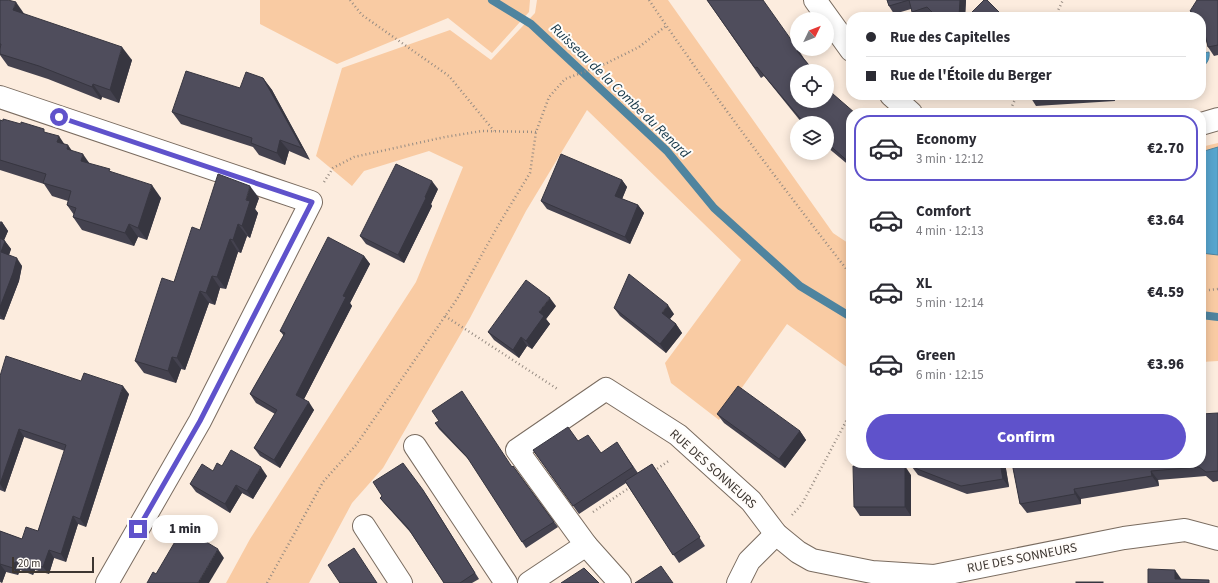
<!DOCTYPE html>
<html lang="en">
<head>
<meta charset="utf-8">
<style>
  :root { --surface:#fff; --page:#f2f2f3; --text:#2b2b33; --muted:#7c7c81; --line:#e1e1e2; --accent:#5f52cb }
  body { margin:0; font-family:"Source Sans 3",sans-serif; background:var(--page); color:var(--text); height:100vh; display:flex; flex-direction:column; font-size:15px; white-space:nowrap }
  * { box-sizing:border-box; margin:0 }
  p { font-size:13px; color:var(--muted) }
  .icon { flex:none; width:22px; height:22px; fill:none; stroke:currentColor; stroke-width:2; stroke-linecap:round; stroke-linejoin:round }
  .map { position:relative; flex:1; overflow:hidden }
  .drawer { position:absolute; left:846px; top:108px; width:360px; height:360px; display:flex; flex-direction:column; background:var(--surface); border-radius:16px; box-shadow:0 2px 10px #0003 }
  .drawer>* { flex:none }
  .top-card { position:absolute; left:846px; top:12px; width:360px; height:88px; border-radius:16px; box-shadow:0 2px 10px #0003; display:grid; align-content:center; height:88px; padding:0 20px; background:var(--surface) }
  .needle { width:26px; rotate:47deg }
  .fabs { position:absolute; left:790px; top:12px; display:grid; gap:8px }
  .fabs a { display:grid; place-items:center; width:44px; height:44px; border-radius:50%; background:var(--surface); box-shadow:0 2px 10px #0003; font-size:20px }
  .scale { position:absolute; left:12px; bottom:10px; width:82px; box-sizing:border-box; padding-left:4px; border:2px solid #3d3631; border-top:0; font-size:11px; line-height:14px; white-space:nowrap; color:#3d3631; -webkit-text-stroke:3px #fffcf9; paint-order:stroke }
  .end { position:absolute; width:18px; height:18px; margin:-9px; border:5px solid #5f52cb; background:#fff; box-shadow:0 0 0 2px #fff }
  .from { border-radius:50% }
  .bubble { position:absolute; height:28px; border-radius:14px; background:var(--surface); box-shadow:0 2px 10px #0003; font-size:13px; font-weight:800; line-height:28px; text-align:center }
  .top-card b { display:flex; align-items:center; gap:14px; height:38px; font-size:15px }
  .top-card b+b { border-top:1px solid var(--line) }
  .top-card i { width:10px; height:10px; background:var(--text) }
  ul { padding:7px 0 0; list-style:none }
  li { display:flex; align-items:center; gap:12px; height:66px; margin:0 8px 6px; padding:0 12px; border:2px solid transparent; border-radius:16px }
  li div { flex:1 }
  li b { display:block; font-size:15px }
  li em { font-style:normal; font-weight:800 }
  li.selected { border-color:var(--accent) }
  li>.icon { width:36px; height:36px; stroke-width:1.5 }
  .cta { display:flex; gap:8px; margin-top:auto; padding:8px 20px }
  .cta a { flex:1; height:46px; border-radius:24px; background:var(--accent); color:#fff; font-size:16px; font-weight:800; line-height:46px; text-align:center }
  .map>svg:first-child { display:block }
  .green { fill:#f9cba3 }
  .water { fill:#57a5ce; stroke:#4f849f }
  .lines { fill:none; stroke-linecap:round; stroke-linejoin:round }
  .stream { stroke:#4f849f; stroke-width:8 }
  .minor-casing { stroke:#7a6c60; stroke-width:24 }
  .path { stroke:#978c83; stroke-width:2.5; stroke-dasharray:1 3; stroke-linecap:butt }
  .minor { stroke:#fff; stroke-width:22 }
  .wall { fill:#44424f }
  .shaded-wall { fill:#373640 }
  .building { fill:#4f4d5c; stroke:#373640 }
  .route { stroke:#5f52cb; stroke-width:5 }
  .labels { text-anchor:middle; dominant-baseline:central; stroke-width:4; stroke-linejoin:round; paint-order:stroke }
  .street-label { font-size:13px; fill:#3d3631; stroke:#fffcf9 }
  .water-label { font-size:14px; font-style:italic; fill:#103345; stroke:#fffcf9 }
</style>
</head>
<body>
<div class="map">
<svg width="1218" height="583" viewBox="0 0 1218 583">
  <rect width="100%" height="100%" fill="#fcecde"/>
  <g class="green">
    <path d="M260 0H530L529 12 492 53 448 18 337 64 260 24Z"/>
    <path d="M537 0H668L833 233 851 245V370L787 324 719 420 671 383 665 363 741 260 587 110 526 211 470 318 383 468 352 503 309 583H226L250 539 416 282 463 167 429 151 364 171 352 186 316 156 342 68 450 30 491 60 535 13Z"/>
    <path d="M1218 143V361L1201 362V147Z"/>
  </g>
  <g class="water">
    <path d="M1201 48 1203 53 1209 52C1210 59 1207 64 1201 68Z"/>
    <path d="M1218 147V255L1201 253V152Z"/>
  </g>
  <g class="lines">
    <g class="stream">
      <path d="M492 0 531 24 667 151 714 208 800 286 851 317"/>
      <path d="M1201 315 1218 317"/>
    </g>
    <defs>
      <g id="minor">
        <path d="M815 0 851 50"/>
        <path d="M891 95 911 113"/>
        <path d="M0 97 311 202 200 421 107 583"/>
        <path d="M1201 124 1218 119"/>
        <path d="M415 446 506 583"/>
        <path d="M364 526 401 583"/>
        <path d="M586 545 620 583"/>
        <path d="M529 583 586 545 517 450 606 389 678 435 751 501 776 534 798 552 812 560 872 572 934 576 1124 538 1185 530 1218 539"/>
        <path d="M738 583 749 561 776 534"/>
      </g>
    </defs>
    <use href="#minor" class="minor-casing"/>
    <g class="path">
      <path d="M350 0 362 15 449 76 494 131"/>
      <path d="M649 0C712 94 781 185 851 275"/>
      <path d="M1055 17 1063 0"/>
      <path d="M1009 113 1017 95"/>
      <path d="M324 182 333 168 354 157 445 137 482 131 536 132"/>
      <path d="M1201 291 1218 289"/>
      <path d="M445 316 559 390"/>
      <path d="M654 471 670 460"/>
      <path d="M593 512 632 486"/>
      <path d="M792 515 802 504 851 412"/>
      <path d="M267 583 323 482 356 445 457 299 499 224 530 173 536 132 549 97 565 79 605 64 639 47 666 26"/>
    </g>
    <use href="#minor" class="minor"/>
  </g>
  <g class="wall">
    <path d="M0 0 24 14 132 60 119 103 102 97 101 100 48 79 8 66 0 55Z"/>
    <path d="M707 0 798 49 805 60 833 94 851 113V167L827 147V123H802L764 76 761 78Z"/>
    <path d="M887 0H966L965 17H934L932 15 925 17H916L912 12 911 9 894 14 889 6Z"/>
    <path d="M1218 0V55L1214 56 1208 47 1202 24 1201 23V17H1194L1190 11Z"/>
    <path d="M263 78 272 90 310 160 289 151 285 165 259 155 253 147 181 124 172 112 240 88Z"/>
    <path d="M1032 95H1114L1115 101 1036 106 1031 98Z"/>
    <path d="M0 120 46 133 64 144 72 151 90 164 112 173 161 198 147 240 138 237 134 246 82 230 73 217 74 215 67 205 68 201 52 196 44 184 0 170Z"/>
    <path d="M622 180 627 187 622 199 638 205 644 213 630 244 547 209 541 201Z"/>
    <path d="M438 189 431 204 432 206 404 263 366 244 360 236Z"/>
    <path d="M259 198 255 209 258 213 250 238 247 236 241 253 238 252 226 289 220 288 215 305 209 303 185 370 181 369 176 383 144 373 135 361 200 230Z"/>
    <path d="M0 222H2L8 231 4 240 11 249 9 255 22 266 19 281 4 320 0 319Z"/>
    <path d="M364 256 370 264 350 303 352 306 304 399 314 410 280 468 260 456 254 448 275 414 256 403 250 394 284 336 280 331Z"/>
    <path d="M556 306 546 319 550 324 542 335 532 349 527 346 519 358 494 340 488 332Z"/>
    <path d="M614 308 674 314 670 319 676 324 682 333 666 353 620 316Z"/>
    <path d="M0 376 81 381 129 394 86 527 78 524 66 562 54 558 49 574 35 570 33 575 20 570 18 575 6 572 2 583 0 582V531L22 539 38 531 65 451 24 437 5 492 0 490Z"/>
    <path d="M1218 413V481L1213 482 1206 476 1158 480 1159 486 1081 499V504L1027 513 1020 504 1012 463H1201Z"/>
    <path d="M717 414 800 431 806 440 785 468 724 423Z"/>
    <path d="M435 423 512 467 513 466 558 527 526 548 470 461 439 429Z"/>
    <path d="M578 441 601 453 622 450 638 473 652 464 705 546 679 563 626 483 579 514 533 450Z"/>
    <path d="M914 463H1005L1009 487 967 494 918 475 912 467Z"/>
    <path d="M222 466 267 476 253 499 242 493 230 513 196 492 190 484Z"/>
    <path d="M911 475V516H860L854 507Z"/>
    <path d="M427 496 479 579 472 583H444L411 533 384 503 380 498Z"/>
  </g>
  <g class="shaded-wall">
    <path d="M960 0H966L965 17H959Z"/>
    <path d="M16 2 25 15 13 10Z"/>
    <path d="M122 47 132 60 119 103 110 90Z"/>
    <path d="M263 78 272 90 310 160 302 148Z"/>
    <path d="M93 84 102 97 101 100 92 87Z"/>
    <path d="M1110 95H1114L1115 101Z"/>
    <path d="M59 136 67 148 68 145 77 158 57 142Z"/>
    <path d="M280 140 289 151 285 165 277 153Z"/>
    <path d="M83 154 92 167 81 161Z"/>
    <path d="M622 180 627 187 620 204 615 196Z"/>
    <path d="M432 181 438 189 431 204 432 206 404 263 398 255Z"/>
    <path d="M152 185 161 198 147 240 138 228Z"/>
    <path d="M250 186 259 198 255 209 258 213 250 238 242 226 246 200Z"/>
    <path d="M638 205 644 213 630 244 625 237Z"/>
    <path d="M2 222 8 231 2 245 0 242V227Z"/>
    <path d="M129 224 138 237 134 246 125 233Z"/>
    <path d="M238 224 247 236 241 253 233 240Z"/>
    <path d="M230 239 238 252 226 289 217 277Z"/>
    <path d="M5 241 11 249 7 261 1 252Z"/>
    <path d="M364 256 370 264 350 303 352 306 302 403 296 395 343 296Z"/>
    <path d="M17 258 22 266 19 281 4 320 0 315V307Z"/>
    <path d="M212 276 220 288 215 305 206 293Z"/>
    <path d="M200 291 209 303 185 370 177 358Z"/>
    <path d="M550 298 556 306 546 319 550 324 532 349 526 341 539 312Z"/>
    <path d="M668 305 674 314 668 321 662 313Z"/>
    <path d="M676 324 682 333 666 353 660 344Z"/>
    <path d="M521 337 527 346 519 358 513 350Z"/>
    <path d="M172 357 181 369 176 383 168 371Z"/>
    <path d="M123 386 129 394 86 527 80 519Z"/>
    <path d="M309 402 314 410 280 468 274 460Z"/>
    <path d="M19 429 24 437 5 492 0 484Z"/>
    <path d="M800 431 806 440 785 468 779 459Z"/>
    <path d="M1000 463H1005L1009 487 1003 479Z"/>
    <path d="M905 466 911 475V516L905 507Z"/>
    <path d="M261 467 267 476 253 499 247 491Z"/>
    <path d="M1151 471 1158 480 1159 486 1152 476Z"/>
    <path d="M236 485 242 493 230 513 225 504Z"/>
    <path d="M1074 489 1081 499V504L1075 494Z"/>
    <path d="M73 516 78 524 66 562 61 554Z"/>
    <path d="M218 549 224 558 209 583H198Z"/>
    <path d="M49 550 54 558 49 574 43 567Z"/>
    <path d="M15 562 20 570 18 575 13 568Z"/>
    <path d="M29 562 35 570 33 575 28 567Z"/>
    <path d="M0 564 6 572 2 583 0 579Z"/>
    <path d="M1175 570 1182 580 1175 579Z"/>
  </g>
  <g class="building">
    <path d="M0 0H8L16 2 13 10 122 47 110 90 93 84 92 87 39 66 0 54V49L1 44H0Z"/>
    <path d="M707 0H763L797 48V49H798L799 50 797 51 814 71H797V101H827V87L833 94 855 113H851V164L827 143V123H804L757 67 755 68Z"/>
    <path d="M887 0H960L959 17H937L927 7 912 12 909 0 889 6Z"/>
    <path d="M984 0H987L1004 17H967Z"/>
    <path d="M1197 0H1218V45L1208 47 1201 17H1199L1190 11Z"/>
    <path d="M186 71 240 88 246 72 263 78 302 148 280 140 277 153 251 143 252 138 172 112Z"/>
    <path d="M1032 95H1083L1031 98Z"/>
    <path d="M3 119 21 124V122L44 129V132L59 136 57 142 68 145 67 149 83 154 81 161 110 169 109 171 152 185 138 228 129 224 125 233 73 217 76 208 67 205 71 191 43 183 46 174 0 160V120L3 121Z"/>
    <path d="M561 154 622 180 615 196 638 205 625 237 541 201Z"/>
    <path d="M396 164 432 181 425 197 426 198 398 255 360 236Z"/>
    <path d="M218 174 250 186 246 200 250 201 242 226 238 224 233 240 230 239 217 277 212 276 206 293 200 291 177 358 172 357 168 371 135 361 162 278 174 282 192 227 200 230Z"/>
    <path d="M0 222H2L0 227Z"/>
    <path d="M328 237 364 256 343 296 346 297 296 395 309 402 274 460 254 448 277 410 250 394 285 333 280 331Z"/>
    <path d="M0 238 5 241 1 252 17 258 13 273 0 307Z"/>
    <path d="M629 274 668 305 662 313 676 324 660 344 614 308Z"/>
    <path d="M526 280 550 298 539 312 544 316 536 327 526 341 521 337 513 350 488 332Z"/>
    <path d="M6 356 81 381 84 373 123 386 80 519 73 516 61 554 49 550 43 567 29 562 28 567 15 562 13 568 0 564V565V531L22 539 26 527 38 531 66 445 19 429 0 484V376Z"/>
    <path d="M738 386 800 431 779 459 717 414Z"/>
    <path d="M462 391 512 467 513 466 554 522 522 542 467 457 435 423 439 421 432 411Z"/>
    <path d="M1218 413V471L1206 472 1199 467 1151 471 1152 476 1074 489 1075 494 1020 504 1012 463H1201V414Z"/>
    <path d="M568 427 578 441 588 435 601 453 617 442 633 467 573 506 533 450Z"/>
    <path d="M231 450 261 467 247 491 236 485 225 504 190 484 202 464 213 471 217 463 222 466Z"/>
    <path d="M403 463 423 490 475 573 460 583H444L408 528 380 498 382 496 373 482Z"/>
    <path d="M914 463H1000L1003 479 961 486 912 467Z"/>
    <path d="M652 464 700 537 673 555 625 481Z"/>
    <path d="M853 466H905V507H854Z"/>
    <path d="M183 528 218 549 198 583H147L153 572 156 574Z"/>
    <path d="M354 548 377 583H340L328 565Z"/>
    <path d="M661 566 673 583H635Z"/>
    <path d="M584 568 599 583H561Z"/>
    <path d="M1148 569 1175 570V579L1209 580V583H1148Z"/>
    <rect x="1076" y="582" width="27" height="1"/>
  </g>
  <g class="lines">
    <path class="route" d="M59 117 312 202 200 421 138 529"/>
  </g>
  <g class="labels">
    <g class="street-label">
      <text transform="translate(713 469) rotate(42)">RUE DES SONNEURS</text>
      <text transform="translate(1022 558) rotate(-11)">RUE DES SONNEURS</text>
    </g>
    <g class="water-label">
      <text transform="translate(620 91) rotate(44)">Ruisseau de la Combe du Renard</text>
    </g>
  </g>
</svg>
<div class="fabs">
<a><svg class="needle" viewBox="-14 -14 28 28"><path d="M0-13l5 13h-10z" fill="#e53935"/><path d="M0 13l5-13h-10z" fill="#7c7c81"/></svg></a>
<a><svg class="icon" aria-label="locate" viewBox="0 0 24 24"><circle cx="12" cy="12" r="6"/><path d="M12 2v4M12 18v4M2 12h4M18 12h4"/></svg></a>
<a><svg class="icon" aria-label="layers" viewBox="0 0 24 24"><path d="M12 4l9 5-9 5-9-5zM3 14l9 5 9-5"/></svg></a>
</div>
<div class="scale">20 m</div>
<i class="end from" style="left:59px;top:117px"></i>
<i class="end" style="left:138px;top:529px"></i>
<div class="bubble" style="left:152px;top:515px;width:66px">1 min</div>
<div class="top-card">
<b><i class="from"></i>Rue des Capitelles</b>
<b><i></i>Rue de l'Étoile du Berger</b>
</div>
<section class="drawer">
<ul>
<li class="selected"><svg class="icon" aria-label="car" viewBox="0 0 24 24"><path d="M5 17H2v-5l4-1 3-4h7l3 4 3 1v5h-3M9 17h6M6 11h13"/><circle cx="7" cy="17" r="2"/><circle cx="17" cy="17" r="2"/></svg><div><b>Economy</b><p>3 min · 12:12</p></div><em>€2.70</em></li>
<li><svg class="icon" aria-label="car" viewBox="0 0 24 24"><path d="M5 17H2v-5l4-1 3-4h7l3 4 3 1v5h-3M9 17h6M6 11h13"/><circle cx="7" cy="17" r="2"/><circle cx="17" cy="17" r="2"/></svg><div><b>Comfort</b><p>4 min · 12:13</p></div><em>€3.64</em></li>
<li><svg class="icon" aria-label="car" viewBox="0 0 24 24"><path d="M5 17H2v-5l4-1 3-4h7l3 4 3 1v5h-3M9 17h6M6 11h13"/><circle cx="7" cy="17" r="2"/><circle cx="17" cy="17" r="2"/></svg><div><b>XL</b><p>5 min · 12:14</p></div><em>€4.59</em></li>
<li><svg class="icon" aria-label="car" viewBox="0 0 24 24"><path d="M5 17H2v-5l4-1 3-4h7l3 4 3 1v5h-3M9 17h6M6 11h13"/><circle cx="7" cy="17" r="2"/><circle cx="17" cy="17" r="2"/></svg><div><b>Green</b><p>6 min · 12:15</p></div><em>€3.96</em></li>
</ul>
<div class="cta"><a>Confirm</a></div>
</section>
</div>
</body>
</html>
